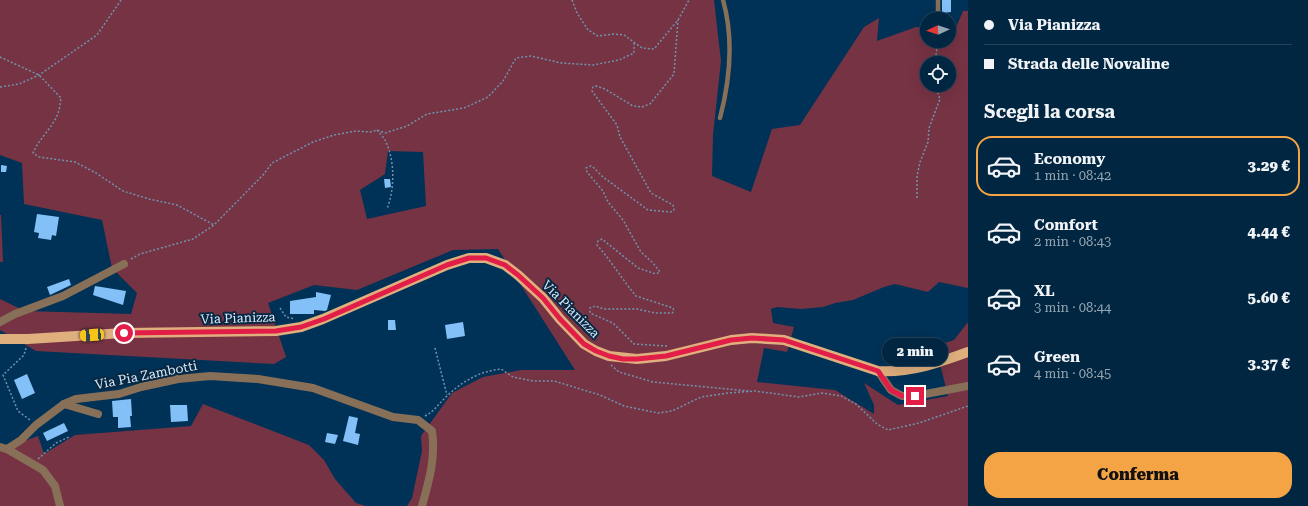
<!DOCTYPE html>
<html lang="it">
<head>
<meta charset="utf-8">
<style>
  :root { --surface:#002641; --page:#0e324c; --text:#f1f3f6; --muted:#95a5b1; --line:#22435a; --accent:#f4a444 }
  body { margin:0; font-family:"Roboto Serif",serif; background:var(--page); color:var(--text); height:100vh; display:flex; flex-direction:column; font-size:15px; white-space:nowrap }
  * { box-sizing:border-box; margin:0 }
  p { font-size:13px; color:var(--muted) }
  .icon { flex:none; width:22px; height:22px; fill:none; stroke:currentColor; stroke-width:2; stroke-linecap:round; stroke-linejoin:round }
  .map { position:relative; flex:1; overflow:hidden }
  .side { display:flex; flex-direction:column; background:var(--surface); width:340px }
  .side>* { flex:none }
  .top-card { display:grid; align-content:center; height:88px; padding:0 16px; background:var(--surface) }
  .needle { width:26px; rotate:267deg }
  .fabs { position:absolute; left:920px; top:12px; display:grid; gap:8px }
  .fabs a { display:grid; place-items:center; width:36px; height:36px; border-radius:50%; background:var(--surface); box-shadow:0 4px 16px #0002,0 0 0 1px var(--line); font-size:20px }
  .end { position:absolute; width:18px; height:18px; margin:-9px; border:5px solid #e11d48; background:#fff; box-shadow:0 0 0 2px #fff }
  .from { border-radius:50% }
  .bubble { position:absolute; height:28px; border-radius:14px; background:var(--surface); box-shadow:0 4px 16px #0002,0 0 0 1px var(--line); font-size:13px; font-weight:800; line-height:28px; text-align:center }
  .car { position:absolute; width:12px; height:24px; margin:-12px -6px; border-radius:5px; box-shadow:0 0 3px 1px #0007; background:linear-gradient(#f5c518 24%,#345 0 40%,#f5c518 0 76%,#345 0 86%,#f5c518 0) }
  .top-card b { display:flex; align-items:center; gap:14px; height:38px; font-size:15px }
  .top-card b+b { border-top:1px solid var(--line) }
  .top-card i { width:10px; height:10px; background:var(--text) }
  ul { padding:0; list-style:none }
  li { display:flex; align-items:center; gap:12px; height:60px; margin:0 8px 6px; padding:0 8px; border:2px solid transparent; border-radius:16px }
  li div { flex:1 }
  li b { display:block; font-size:15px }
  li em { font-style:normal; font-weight:800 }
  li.selected { border-color:var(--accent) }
  li>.icon { width:36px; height:36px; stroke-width:1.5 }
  h2 { padding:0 16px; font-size:18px; line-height:48px }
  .primary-button { display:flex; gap:8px; margin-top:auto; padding:8px 16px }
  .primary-button a { flex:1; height:46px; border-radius:16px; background:var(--accent); color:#111; font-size:16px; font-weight:800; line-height:46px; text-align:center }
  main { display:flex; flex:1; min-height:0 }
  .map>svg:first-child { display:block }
  .green { fill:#763343; fill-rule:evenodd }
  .building { fill:#83c0f8 }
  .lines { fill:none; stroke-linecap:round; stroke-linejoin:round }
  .path { stroke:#7192ad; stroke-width:1.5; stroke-dasharray:2 2; stroke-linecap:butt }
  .service { stroke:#887058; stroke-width:4.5 }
  .minor { stroke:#887058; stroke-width:8 }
  .tertiary { stroke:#887058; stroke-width:8 }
  .primary { stroke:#dfaf7d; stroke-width:10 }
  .route { stroke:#e11d48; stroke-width:5 }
  .labels { text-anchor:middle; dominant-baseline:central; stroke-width:4; stroke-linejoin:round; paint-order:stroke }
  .street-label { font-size:13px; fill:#d9ebfc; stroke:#082842 }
</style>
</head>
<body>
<main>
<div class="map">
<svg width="968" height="506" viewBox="0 0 968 506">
  <rect width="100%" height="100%" fill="#003257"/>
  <g class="green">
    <path d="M0 0H714L721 61 713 135 712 176 751 192 772 129 800 125 864 27 879 18 877 41 916 27 927 28V41H949V30H955L963 11H968V288L939 282 928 292 895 284 884 287 853 300 835 303 823 307 801 309 777 307 771 309 773 323 794 327 787 352 764 348 757 382 835 390 874 414V405L864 383 898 405 948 396 941 368 926 349 954 340 968 322V506H407L412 498 422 451 421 436 452 393 483 377 521 370H575L498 249 453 250 357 290 314 285 268 303 286 357 274 364 36 351 0 330V299L25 311 131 314 137 293 112 268 102 220 24 204 22 163 0 155ZM927 63H949V85H927ZM388 151 423 152 426 206 367 219 360 190 385 174Z"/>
    <path d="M0 215H1L3 262H0Z"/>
    <path d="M203 404 309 445 324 460 335 479 356 503 366 506H0V450L38 436 44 454 75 435 191 426Z"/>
  </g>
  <g class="building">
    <path d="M942 0H951V12L942 13Z"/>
    <path d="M1 165 7 166 6 172H1Z"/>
    <path d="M384 179H390L391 187 385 188Z"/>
    <path d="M37 214 59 217 56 236 52 235 51 240 38 238 39 233 34 232Z"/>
    <path d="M69 279 71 285 50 295 47 287Z"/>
    <path d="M95 286 126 291 123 305 93 295Z"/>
    <path d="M316 292 331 295 327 310 325 311 314 310V314H290V301L316 297Z"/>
    <path d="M388 320H395L396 330H388Z"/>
    <path d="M463 322 465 336 447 339 445 325Z"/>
    <path d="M27 374 35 393 22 399 14 380Z"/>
    <path d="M131 399 132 416H130L131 427 118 428V417H113L112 401Z"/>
    <path d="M170 405H187L188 421 171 422Z"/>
    <path d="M349 416 358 418 355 433 360 434 358 445 343 441Z"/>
    <path d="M64 423 68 431 47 441 43 433Z"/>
    <path d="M327 433 338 435 335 444 325 442Z"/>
  </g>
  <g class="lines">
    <g class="path">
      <path d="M572 0 577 13 588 30 598 36 614 34 624 35 642 48 654 49 678 20 689 0"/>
      <path d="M0 57 39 75 61 98C60 103 60 109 58 113 53 128 39 138 33 153L39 157 75 162 96 173 123 191 149 199 177 205 214 225"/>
      <path d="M938 63 936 55 938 41"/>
      <path d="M0 87 19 84 39 75 97 35 121 0"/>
      <path d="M377 130C380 133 383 137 385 140 395 160 395 188 387 209"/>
      <path d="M917 198V176L920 162 928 142 929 128 940 99 935 85"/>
      <path d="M131 259 140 254 193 239 214 225 264 174 272 163 313 142 334 135 356 131 370 132 377 130 385 133 407 126 427 114 464 108 488 97 503 81 516 58 531 56 561 63 593 65 619 60 634 53V43"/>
      <path d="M280 308 286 317 295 319"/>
      <path d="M667 346 634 344 613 323 590 313V308L595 306 604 309H637L655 313H672L674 311 673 308 636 296 628 286 607 257 597 245 598 241 602 239 638 268 656 274 660 272 653 263 641 252 623 220 608 202 603 191 587 172 586 168 591 166 594 168 603 177 648 210 671 212 674 210 673 205 651 193 620 137 617 125 592 91 593 87 596 86 605 89 633 106 642 107 650 104 674 74 678 20"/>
      <path d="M26 348 24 355 3 375 18 411 30 420"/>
      <path d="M435 348 447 395"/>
      <path d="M611 365 619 372 653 382 749 391"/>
      <path d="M425 416C435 411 440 402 448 395 463 381 480 371 501 369L513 377 533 381H554L600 395 624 406 658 413 672 411 701 397 728 393 755 391 799 397 822 393 841 396 856 404 877 424 888 430 919 423 968 406"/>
      <path d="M38 459 56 443 69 437"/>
    </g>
    <g class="service">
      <path d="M938 0V19"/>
      <path d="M720 118C730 80 734 39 723 0"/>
    </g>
    <g class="minor">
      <path d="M0 322 15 314 63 296 124 264"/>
      <path d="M64 404 98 414"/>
      <path d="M0 447 7 449 21 440 36 425 64 404 76 399 119 394 141 387 178 379 210 376 258 379 313 388 393 417 418 420 432 431C436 457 429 481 422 506"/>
      <path d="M7 449 43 470 55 486 60 506"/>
    </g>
    <path class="tertiary" d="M878 371 891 390 902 396H915L968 386"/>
    <path class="primary" d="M0 339H28L124 333 276 331 301 327 323 319 447 265 469 258H486L505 265 518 275 543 298 560 319 584 344 596 351 609 356 637 359 666 356 731 340 752 338 784 340 878 371C910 373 938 363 968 352"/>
  </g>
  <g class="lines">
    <path class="route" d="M124 333 276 331 301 327 324 319 447 265 469 258H486L505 265 518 275 543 298 560 319 584 344 596 351 609 356 623 359H637L666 356 731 340 752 338 784 340 878 371 891 390 902 396H915"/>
  </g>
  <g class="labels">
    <g class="street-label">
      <text transform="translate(571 309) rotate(45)">Via Pianizza</text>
      <text transform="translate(238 318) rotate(-2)">Via Pianizza</text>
      <text transform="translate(146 375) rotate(-11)">Via Pia Zambotti</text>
    </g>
  </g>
</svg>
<div class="fabs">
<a><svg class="needle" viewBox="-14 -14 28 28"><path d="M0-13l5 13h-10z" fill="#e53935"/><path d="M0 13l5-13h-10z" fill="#95a5b1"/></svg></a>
<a><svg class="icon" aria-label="locate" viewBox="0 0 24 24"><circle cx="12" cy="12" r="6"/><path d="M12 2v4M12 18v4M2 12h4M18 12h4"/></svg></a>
</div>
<i class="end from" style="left:124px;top:333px"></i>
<i class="end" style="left:915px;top:396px"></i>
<div class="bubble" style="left:882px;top:338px;width:66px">2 min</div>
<i class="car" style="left:92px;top:335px;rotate:266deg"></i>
</div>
<section class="side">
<div class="top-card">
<b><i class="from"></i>Via Pianizza</b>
<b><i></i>Strada delle Novaline</b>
</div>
<h2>Scegli la corsa</h2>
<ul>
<li class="selected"><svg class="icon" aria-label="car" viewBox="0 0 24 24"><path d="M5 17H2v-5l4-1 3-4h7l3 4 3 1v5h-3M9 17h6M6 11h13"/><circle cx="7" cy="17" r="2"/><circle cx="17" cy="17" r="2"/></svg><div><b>Economy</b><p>1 min · 08:42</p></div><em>3.29 €</em></li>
<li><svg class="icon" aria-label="car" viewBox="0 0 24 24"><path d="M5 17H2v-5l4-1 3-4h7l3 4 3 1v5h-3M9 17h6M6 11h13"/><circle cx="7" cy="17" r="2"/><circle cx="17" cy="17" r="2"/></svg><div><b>Comfort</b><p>2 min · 08:43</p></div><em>4.44 €</em></li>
<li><svg class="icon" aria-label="car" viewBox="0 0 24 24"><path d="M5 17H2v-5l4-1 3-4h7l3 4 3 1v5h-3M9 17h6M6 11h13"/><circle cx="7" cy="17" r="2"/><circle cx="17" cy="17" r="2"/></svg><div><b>XL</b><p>3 min · 08:44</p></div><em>5.60 €</em></li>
<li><svg class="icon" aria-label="car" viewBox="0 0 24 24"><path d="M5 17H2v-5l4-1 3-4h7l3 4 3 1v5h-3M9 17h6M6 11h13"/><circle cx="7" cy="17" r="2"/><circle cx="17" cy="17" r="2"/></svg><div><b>Green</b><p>4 min · 08:45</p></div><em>3.37 €</em></li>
</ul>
<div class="primary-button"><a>Conferma</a></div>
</section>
</main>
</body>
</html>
